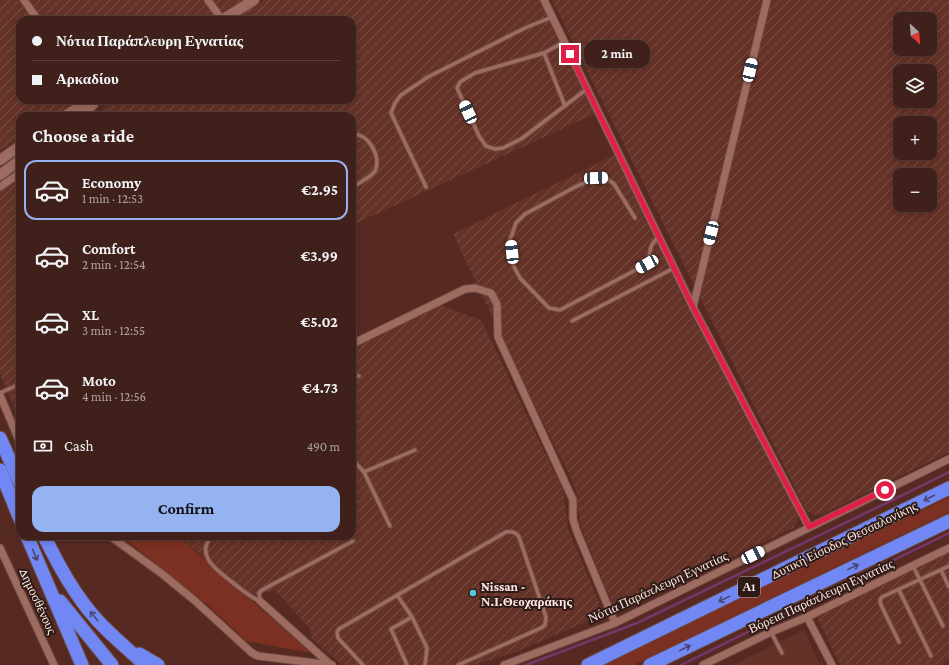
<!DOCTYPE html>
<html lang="en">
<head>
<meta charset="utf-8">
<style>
  :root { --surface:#40201a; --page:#472823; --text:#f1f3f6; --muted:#aea3a2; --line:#593e39; --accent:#95b2f1 }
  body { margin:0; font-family:"Crimson Pro",serif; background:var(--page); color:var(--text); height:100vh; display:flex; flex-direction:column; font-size:15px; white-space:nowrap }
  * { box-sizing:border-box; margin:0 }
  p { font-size:13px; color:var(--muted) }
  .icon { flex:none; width:22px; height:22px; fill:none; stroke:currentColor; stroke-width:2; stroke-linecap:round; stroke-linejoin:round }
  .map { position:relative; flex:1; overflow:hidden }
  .sheet { position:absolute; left:16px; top:112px; width:340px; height:428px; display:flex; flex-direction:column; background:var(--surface); border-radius:12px; box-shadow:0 2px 6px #0003,0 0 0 1px var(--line) }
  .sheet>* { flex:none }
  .guide { position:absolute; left:16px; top:16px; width:340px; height:88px; border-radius:12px; box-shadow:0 2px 6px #0003,0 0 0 1px var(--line); display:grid; align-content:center; height:88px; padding:0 16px; background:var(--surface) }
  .needle { width:26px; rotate:154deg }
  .fabs { position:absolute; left:893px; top:12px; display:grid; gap:8px }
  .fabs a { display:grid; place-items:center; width:44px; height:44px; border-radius:8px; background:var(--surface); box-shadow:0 2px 6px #0003,0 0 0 1px var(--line); font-size:20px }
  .end { position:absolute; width:18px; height:18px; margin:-9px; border:5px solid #e11d48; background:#fff; box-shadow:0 0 0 2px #fff }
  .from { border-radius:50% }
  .bubble { position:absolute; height:28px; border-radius:12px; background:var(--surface); box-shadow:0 2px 6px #0003,0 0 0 1px var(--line); font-size:13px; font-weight:700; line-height:28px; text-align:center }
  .car { position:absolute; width:12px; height:24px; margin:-12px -6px; border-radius:5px; box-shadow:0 0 3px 1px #0007; background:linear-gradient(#fff 24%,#345 0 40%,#fff 0 76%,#345 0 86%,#fff 0) }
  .guide b { display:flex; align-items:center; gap:14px; height:38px; font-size:15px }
  .guide b+b { border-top:1px solid var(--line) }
  .guide i { width:10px; height:10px; background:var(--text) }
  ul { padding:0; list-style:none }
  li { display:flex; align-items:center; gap:12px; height:60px; margin:0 8px 6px; padding:0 8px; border:2px solid transparent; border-radius:12px }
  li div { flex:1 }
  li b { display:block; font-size:15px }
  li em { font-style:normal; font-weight:700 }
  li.selected { border-color:var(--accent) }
  li>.icon { width:36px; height:36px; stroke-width:1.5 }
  h2 { padding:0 16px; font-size:18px; line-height:48px }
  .pay { display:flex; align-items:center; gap:10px; height:44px; padding:0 16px; font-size:15px }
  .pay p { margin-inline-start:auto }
  .cta { display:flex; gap:8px; margin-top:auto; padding:8px 16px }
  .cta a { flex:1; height:46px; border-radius:12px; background:var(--accent); color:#111; font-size:16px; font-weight:700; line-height:46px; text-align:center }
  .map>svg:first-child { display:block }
  .built { fill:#653227 }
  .industrial { fill:url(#industrial-furrows); fill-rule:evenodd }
  .green { fill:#7b3022 }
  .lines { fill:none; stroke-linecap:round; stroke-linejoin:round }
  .stream { stroke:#75366c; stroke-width:2.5 }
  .lane-casing { stroke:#6d4941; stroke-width:5.5 }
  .street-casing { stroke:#6d4941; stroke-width:9 }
  .secondary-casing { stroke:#6d4941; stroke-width:12 }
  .highway-casing { stroke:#6d4941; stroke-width:15 }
  .lane { stroke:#9d6b60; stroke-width:3.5 }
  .street { stroke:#9d6b60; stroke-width:7 }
  .secondary { stroke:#9d6b60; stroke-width:10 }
  .highway { stroke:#7187f4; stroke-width:13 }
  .oneway { stroke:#49466f }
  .route { stroke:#e11d48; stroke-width:5 }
  .poi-dot { fill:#56c9e0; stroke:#2e1a16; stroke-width:1.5 }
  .labels { text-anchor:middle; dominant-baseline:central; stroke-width:4; stroke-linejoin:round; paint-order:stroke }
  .shield { fill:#2e1a16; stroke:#c0aaa5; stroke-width:1 }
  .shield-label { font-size:12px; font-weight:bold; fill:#fee7e2 }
  .street-label { font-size:13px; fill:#fee7e2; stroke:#2e1a16 }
  .poi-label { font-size:13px; font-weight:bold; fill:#fee7e2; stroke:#2e1a16; text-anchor:start }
</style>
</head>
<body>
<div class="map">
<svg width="949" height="665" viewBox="0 0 949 665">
  <defs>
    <pattern id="industrial-furrows" width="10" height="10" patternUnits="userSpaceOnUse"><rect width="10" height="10" fill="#653227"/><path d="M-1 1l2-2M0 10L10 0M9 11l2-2" fill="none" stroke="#7c5046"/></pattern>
  </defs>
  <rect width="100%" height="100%" fill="#562a22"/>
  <path class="built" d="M804 630 820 665H733Z"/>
  <g class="industrial">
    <path d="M0 0H253L222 20H20V100H83L57 116H20V138L0 150Z"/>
    <path d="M264 0H542L597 113 352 225V116H100L109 100H352V20H231Z"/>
    <path d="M552 0H949V452L823 514 815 515 806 510ZM900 19H930V49H900ZM900 71H930V101H900ZM900 123H930V153H900ZM900 175H930V205H900Z"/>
    <path d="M616 154 724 373 796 510 798 520 793 528 618 611 615 610 580 525 577 494 571 478 528 392 453 234Z"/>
    <path d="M20 178V421L0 373V192Z"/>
    <path d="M440 305 481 320 563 490 568 528 604 614 516 652 474 665H342L311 638 310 629 275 590 251 595 178 536H352V346Z"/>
    <path d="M949 551V660L939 665H840L816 615Z"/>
  </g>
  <g class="green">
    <path d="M949 497V512L634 665H600Z"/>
    <path d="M121 536H178L311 653 246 641 208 605Z"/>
  </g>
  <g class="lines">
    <g class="stream">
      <path d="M526 665 637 623 903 495 949 472"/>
      <path d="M681 665 834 589 949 533"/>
    </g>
    <defs>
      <g id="lane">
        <path d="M564 42 544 53 475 73 460 82 457 88 479 136 486 146 495 149 503 148 521 139 587 89"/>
        <path d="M544 53 565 106"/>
        <path d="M352 134C368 133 382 156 375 171 370 178 359 183 352 187"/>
        <path d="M426 187 391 113 395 103 401 95 428 77 525 28 552 17"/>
        <path d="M635 218 614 184 605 177 596 178 577 186 525 214 516 223 510 240 513 265 520 278 549 308 560 310 647 264C652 252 647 246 659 237"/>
        <path d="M572 321 674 268"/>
        <path d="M352 376H359"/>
        <path d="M0 393 20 384"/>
        <path d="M352 459 364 472 390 526"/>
        <path d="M364 472 415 450"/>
        <path d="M212 536C194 555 218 571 232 582 241 589 249 597 260 601"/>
        <path d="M913 566 943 626"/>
        <path d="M941 570 949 587"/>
        <path d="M899 590 931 656"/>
        <path d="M397 595 412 617 427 648 425 665"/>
        <path d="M260 601 259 593 262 590 353 541"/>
        <path d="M771 632 782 653"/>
        <path d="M899 642 881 605 880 600 882 597 949 566"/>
        <path d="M363 665 338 638 337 632 339 629 506 532C512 531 516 532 519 537L546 617 545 625 541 628 458 665"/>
        <path d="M407 665 391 629 412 617"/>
      </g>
      <g id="street">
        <path d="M24 0 38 20"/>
        <path d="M208 0 222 20"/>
        <path d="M544 0 693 307 809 527"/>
        <path d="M0 187 20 173"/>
        <path d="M693 307 767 0"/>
        <path d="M352 344 465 289 475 288 491 293 497 304 498 337 573 500V519L577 532 615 623"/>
        <path d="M0 395 20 443"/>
        <path d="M110 536 161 573 194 600 252 653 258 656 332 665"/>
        <path d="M0 548 54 665"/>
        <path d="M260 601 331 665"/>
        <path d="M807 617 832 665"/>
        <path d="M504 665 615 623 949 459"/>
        <path d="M703 665 771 632 807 617 949 548"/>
      </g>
      <g id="secondary">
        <path d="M222 20 254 0"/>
        <path d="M65 116 91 100"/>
        <path d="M80 116 93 104"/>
        <path d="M0 160 20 146"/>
        <path d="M0 175 20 160"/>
      </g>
      <g id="highway">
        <path d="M0 438 20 483"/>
        <path d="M0 470 20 519"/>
        <path d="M27 536 82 665"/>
        <path d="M44 536C59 566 75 596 98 621 113 637 129 650 145 665"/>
        <path d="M60 601 112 665"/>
        <path d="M139 654 158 665"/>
        <path d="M588 665 949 488"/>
        <path d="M650 665 949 521"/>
      </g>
    </defs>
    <use href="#lane" class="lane-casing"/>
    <use href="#street" class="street-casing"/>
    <use href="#secondary" class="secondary-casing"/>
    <use href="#highway" class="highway-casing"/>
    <use href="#lane" class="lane"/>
    <use href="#street" class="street"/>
    <use href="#secondary" class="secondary"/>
    <use href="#highway" class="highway"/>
  </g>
  <defs><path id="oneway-shaft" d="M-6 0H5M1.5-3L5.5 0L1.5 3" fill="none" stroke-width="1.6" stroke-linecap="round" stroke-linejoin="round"/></defs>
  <g class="oneway">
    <use href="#oneway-shaft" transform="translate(929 498) rotate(153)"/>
    <use href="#oneway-shaft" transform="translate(35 555) rotate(68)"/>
    <use href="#oneway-shaft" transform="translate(853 567) rotate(-26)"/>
    <use href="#oneway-shaft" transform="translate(724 599) rotate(154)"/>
    <use href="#oneway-shaft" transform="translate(94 616) rotate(-129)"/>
    <use href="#oneway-shaft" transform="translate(685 648) rotate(-26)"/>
  </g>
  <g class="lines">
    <path class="route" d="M570 54 693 307 809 527 885 490"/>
  </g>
  <circle class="poi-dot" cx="473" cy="593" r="4"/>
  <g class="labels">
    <rect class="shield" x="738" y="577" width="22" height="20" rx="3"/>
    <g class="shield-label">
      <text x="749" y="587">Α1</text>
    </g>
    <g class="street-label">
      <text transform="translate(844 540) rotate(-26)">Δυτική Είσοδος Θεσσαλονίκης</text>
      <text transform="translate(658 587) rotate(-25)">Νότια Παράπλευρη Εγνατίας</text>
      <text transform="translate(821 596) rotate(-25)">Βόρεια Παράπλευρη Εγνατίας</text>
      <text transform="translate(38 601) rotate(65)">Δημοσθένους</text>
    </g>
    <g class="poi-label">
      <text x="481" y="586">Nissan -<tspan x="481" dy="15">Ν.Ι.Θεοχαράκης</tspan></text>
    </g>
  </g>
</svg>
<div class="fabs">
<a><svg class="needle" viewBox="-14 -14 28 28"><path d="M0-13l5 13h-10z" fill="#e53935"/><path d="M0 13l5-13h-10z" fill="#aea3a2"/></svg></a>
<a><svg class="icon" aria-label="layers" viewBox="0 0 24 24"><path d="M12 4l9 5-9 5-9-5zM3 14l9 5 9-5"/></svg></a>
<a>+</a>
<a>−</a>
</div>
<i class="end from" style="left:885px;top:490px"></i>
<i class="end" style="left:570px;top:54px"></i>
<div class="bubble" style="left:584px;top:40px;width:66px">2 min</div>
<i class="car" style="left:750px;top:70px;rotate:13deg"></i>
<i class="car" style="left:468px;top:112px;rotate:335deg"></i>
<i class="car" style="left:596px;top:178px;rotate:88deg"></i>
<i class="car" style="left:711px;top:233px;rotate:194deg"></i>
<i class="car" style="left:512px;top:252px;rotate:354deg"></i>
<i class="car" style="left:647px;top:264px;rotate:241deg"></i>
<i class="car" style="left:753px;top:555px;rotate:64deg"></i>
<div class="guide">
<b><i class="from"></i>Νότια Παράπλευρη Εγνατίας</b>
<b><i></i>Αρκαδίου</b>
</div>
<section class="sheet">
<h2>Choose a ride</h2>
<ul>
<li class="selected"><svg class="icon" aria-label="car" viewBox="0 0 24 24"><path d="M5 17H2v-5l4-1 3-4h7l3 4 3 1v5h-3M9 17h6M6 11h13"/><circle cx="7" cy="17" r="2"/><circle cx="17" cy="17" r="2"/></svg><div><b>Economy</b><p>1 min · 12:53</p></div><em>€2.95</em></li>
<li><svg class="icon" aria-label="car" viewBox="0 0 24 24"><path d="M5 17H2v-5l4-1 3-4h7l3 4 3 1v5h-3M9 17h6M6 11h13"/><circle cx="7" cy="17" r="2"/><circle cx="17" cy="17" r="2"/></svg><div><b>Comfort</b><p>2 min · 12:54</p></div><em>€3.99</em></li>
<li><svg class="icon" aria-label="car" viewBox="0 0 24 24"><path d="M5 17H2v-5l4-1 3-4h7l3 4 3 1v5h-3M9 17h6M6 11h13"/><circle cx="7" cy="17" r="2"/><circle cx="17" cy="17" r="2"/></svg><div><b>XL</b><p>3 min · 12:55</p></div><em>€5.02</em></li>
<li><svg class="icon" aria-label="car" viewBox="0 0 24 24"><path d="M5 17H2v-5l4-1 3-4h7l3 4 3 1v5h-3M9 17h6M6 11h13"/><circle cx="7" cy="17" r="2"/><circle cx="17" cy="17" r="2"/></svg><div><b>Moto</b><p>4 min · 12:56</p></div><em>€4.73</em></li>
</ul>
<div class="pay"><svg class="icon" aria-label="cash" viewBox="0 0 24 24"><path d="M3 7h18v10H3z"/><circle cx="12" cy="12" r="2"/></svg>Cash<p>490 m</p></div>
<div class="cta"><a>Confirm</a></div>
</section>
</div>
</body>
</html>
